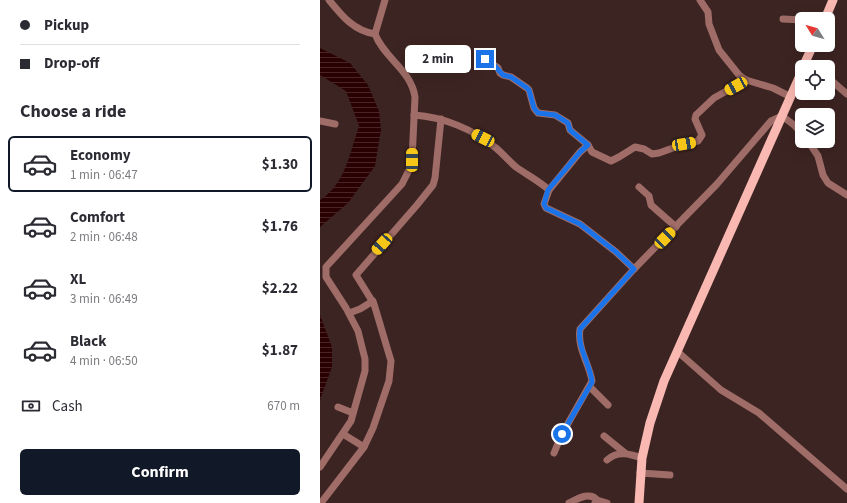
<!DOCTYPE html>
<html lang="en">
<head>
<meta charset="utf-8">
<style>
  :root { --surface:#fff; --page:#f7f7f7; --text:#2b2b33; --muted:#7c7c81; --line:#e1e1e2; --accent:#111827 }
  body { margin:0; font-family:"Source Sans 3",sans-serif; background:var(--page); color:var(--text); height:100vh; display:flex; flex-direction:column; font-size:15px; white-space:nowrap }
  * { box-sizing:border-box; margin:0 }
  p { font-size:13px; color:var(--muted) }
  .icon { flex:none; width:22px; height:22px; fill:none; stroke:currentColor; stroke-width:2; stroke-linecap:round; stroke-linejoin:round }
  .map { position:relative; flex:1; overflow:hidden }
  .drawer { display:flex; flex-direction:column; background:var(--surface); width:320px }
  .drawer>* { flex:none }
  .hud { display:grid; align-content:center; height:88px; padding:0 20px; background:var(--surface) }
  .needle { width:26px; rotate:307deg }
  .buttons { position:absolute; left:475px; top:12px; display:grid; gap:8px }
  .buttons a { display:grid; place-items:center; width:40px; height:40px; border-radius:6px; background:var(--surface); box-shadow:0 4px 16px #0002; font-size:20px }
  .end { position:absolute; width:18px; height:18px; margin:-9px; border:5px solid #1a73e8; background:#fff; box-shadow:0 0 0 2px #fff }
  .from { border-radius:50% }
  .bubble { position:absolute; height:28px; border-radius:6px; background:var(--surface); box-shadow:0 4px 16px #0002; font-size:13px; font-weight:700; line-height:28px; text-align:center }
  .car { position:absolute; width:12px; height:24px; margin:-12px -6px; border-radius:5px; box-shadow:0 0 3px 1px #0007; background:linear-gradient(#f5c518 24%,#345 0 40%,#f5c518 0 76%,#345 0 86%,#f5c518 0) }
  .hud b { display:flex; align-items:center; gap:14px; height:38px; font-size:15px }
  .hud b+b { border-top:1px solid var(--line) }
  .hud i { width:10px; height:10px; background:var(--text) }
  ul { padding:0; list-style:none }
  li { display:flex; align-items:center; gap:12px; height:56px; margin:0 8px 6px; padding:0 12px; border:2px solid transparent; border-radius:6px }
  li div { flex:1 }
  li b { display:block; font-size:15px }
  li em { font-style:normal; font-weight:700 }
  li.current { border-color:var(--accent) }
  li>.icon { width:36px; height:36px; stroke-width:1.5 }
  h2 { padding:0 20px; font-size:18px; line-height:48px }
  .pay { display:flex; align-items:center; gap:10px; height:44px; padding:0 20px; font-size:15px }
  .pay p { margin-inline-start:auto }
  .action { display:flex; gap:8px; margin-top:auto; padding:8px 20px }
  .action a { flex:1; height:46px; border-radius:6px; background:var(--accent); color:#fff; font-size:16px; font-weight:700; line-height:46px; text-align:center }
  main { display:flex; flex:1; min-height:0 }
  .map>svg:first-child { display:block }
  .water { fill:url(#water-rules) }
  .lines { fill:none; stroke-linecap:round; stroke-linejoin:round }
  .minor { stroke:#9f6c67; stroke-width:7 }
  .major { stroke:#f9b9b2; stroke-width:9 }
  .route { stroke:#1a73e8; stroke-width:5 }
</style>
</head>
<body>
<main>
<section class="drawer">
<div class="hud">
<b><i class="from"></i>Pickup</b>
<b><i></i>Drop-off</b>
</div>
<h2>Choose a ride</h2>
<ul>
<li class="current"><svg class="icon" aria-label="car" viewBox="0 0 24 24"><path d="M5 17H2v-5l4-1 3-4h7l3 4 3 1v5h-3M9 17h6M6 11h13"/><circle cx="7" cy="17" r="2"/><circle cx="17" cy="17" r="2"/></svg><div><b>Economy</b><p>1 min · 06:47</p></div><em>$1.30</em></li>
<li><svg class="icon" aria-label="car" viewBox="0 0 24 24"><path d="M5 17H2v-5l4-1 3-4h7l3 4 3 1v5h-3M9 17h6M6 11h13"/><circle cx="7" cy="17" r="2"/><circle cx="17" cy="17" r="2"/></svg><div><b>Comfort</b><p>2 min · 06:48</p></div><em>$1.76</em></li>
<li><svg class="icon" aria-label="car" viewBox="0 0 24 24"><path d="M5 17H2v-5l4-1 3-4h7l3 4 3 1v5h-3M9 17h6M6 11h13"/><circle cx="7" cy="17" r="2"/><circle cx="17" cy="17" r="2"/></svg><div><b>XL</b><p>3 min · 06:49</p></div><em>$2.22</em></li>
<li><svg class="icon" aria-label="car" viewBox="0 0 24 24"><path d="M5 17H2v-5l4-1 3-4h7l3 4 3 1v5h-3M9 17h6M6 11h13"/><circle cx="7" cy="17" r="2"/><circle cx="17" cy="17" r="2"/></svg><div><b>Black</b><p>4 min · 06:50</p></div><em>$1.87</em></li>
</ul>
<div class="pay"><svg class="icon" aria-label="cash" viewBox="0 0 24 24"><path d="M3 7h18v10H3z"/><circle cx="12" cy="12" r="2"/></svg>Cash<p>670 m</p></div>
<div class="action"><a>Confirm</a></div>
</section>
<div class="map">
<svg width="527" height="503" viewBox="0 0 527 503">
  <defs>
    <pattern id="water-rules" width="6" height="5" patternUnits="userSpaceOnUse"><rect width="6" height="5" fill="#2a0102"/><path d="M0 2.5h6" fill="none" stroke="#492526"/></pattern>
  </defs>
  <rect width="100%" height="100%" fill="#3c2422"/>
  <g class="water">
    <path d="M0 48 30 63 48 85 59 111 61 130 55 166 28 203 0 227V200C25 185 30 152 39 126L26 91 0 75Z"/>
    <path d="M0 315 12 347V367L0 400Z"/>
  </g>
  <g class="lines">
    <g class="minor">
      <path d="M9 0C22 16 34 31 55 34"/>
      <path d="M380 0 388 12 389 24 399 50 419 75 426 80 453 88 471 97"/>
      <path d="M463 19 482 20"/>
      <path d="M165 59 178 68 180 73 183 75 191 77 207 88 209 90 214 108 218 113 235 115 240 118 248 123 250 130 268 145 272 152 291 161 299 157 315 147 324 149 332 154 339 153 364 144 378 141 382 135 375 119 376 115 394 98 426 80"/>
      <path d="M485 63 498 67"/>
      <path d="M508 76 513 82 527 94"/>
      <path d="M94 115C123 117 153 129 176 148 183 154 189 161 196 167 207 175 219 181 229 190L224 204 226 208 260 224 296 252 314 269"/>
      <path d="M0 121 15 124"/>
      <path d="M488 141 498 156 503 175 508 183 527 195"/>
      <path d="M319 187 329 196 331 205 356 227"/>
      <path d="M229 190 260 152 268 145"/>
      <path d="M29 313 40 309 53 301"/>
      <path d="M358 352 401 390 439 413 527 489"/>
      <path d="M270 387 288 405"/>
      <path d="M18 407 33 413"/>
      <path d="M23 434 44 447"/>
      <path d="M284 436 305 453"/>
      <path d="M234 453 242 434 272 381C269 363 257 348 260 329L314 269 397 184 451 121 462 116 474 125 482 134"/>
      <path d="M287 460C298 450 310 454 322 458"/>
      <path d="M0 467 31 421 45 371V359L38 331 26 308 6 277V267L82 184 90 168 92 160 95 97C91 70 64 58 55 34L65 0"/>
      <path d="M320 473 350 475"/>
      <path d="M1 503 44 447 53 428 69 381 71 361 54 304 36 275 97 205 113 185 115 178 121 119"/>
      <path d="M249 503C257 499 270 491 277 500"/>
      <path d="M275 503 277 500 287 503"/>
    </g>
    <g class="major">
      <path d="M505 19 513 0"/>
      <path d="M483 67 493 45"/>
      <path d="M319 503 322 458 330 423 344 381 482 71"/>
    </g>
  </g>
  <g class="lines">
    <path class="route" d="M165 59 174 65 183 75 191 77 207 88 209 90 214 108 218 113 235 115 240 118 248 123 250 130 268 145 260 152 228 190 224 204 226 208 260 224 296 252 314 269 260 329C257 348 270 363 272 382L242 434"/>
  </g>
</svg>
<div class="buttons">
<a><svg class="needle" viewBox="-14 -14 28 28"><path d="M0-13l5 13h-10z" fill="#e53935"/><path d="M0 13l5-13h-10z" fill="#7c7c81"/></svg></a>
<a><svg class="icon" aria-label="locate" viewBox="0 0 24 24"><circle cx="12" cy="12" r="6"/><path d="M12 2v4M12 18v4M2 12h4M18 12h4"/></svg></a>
<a><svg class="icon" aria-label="layers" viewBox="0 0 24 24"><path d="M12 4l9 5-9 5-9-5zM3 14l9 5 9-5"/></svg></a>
</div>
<i class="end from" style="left:242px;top:434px"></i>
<i class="end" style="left:165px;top:59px"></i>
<div class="bubble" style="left:85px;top:45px;width:66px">2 min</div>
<i class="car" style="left:416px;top:86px;rotate:241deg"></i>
<i class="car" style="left:163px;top:138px;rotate:297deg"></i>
<i class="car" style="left:364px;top:144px;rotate:80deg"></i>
<i class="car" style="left:92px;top:160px;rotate:0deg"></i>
<i class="car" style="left:345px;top:238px;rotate:44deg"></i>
<i class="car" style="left:62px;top:244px;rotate:222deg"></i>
</div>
</main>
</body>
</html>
